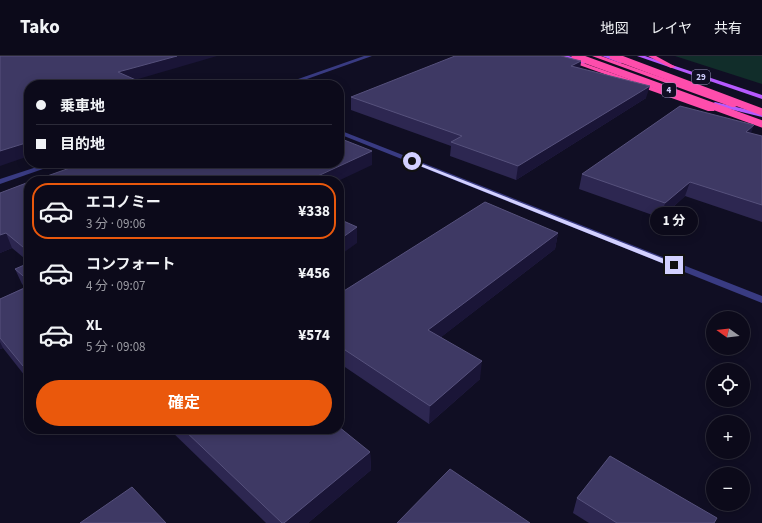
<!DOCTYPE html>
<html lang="ja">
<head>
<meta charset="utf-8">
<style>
  :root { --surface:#0c0a1a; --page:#1a1827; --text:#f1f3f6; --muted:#9a9aa2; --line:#2c2b39; --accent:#ea580c }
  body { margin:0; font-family:"Source Sans 3","Noto Sans JP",sans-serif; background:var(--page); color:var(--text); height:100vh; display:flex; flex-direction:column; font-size:15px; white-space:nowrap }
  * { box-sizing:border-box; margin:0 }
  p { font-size:13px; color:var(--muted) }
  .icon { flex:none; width:22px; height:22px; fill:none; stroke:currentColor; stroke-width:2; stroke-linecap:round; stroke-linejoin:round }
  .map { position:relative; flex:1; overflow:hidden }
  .sheet { position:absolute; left:24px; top:120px; width:320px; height:258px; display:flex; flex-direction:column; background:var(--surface); border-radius:16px; box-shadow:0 2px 10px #0003,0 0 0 1px var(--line) }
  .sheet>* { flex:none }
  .hud { position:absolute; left:24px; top:24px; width:320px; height:88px; border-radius:16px; box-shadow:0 2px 10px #0003,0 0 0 1px var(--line); display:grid; align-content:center; height:88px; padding:0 12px; background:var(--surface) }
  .needle { width:26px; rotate:284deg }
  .tools { position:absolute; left:706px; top:255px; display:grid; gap:8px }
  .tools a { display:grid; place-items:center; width:44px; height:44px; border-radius:50%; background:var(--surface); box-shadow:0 2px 10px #0003,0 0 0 1px var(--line); font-size:20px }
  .end { position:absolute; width:18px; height:18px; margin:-9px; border:5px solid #d3d1ff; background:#111; box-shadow:0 0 0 2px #111 }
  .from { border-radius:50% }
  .bubble { position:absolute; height:28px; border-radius:14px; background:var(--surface); box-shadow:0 2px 10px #0003,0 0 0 1px var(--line); font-size:13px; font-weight:700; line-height:28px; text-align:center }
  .hud b { display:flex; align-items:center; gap:14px; height:38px; font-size:15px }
  .hud b+b { border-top:1px solid var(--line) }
  .hud i { width:10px; height:10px; background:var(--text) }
  ul { padding:7px 0 0; list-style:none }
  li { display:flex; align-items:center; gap:12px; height:56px; margin:0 8px 6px; padding:0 4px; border:2px solid transparent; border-radius:16px }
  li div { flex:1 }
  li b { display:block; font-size:15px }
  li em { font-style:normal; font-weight:700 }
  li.active { border-color:var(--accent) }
  li>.icon { width:36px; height:36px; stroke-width:1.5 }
  .cta { display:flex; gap:8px; margin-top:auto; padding:8px 12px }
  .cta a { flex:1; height:46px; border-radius:24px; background:var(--accent); color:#fff; font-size:16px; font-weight:700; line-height:46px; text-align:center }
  header { display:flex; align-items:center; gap:24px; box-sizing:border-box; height:56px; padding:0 20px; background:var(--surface); border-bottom:1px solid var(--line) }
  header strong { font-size:19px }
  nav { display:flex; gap:22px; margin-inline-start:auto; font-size:14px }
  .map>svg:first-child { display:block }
  .green { fill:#112d2a }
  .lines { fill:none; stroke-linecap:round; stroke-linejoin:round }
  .minor { fill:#393b82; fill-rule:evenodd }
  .major { fill:#b659fe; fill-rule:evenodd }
  .highway { fill:#fe4dac; fill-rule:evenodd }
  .highway-bridge { stroke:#fe4dac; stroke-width:7 }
  .wall { fill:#2d2751 }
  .shaded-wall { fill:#1a1537 }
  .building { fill:#3e3964; stroke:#56517c }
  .route { fill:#d3d1ff }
  .labels { text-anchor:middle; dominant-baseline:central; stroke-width:3; stroke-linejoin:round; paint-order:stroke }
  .shield { fill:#100e23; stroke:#9896bd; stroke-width:1 }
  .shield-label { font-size:9px; font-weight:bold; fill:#d3d1ff }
</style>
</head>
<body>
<header>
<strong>Tako</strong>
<nav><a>地図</a><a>レイヤ</a><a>共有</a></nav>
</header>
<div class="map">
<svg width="762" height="467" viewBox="0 0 762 467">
  <rect width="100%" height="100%" fill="#100e23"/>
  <path class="green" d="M675 0H762V28Z"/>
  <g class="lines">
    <g class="minor">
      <path d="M364 0H372L290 29H281Z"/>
      <path d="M339 74 762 240V247L339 78Z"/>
      <path d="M49 107H60L0 128V123Z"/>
    </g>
    <g class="major">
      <path d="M560 0H569L587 6 584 8Z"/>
      <path d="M602 0H610L625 6 620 7Z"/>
      <path d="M637 0H645L762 39V43Z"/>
      <path d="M715 46 762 57V61L713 49 712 48Z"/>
    </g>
    <g class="highway">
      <path d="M554 0H563L715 53 714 55H708Z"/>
      <path d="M592 0H601L739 49 735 51H732Z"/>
      <path d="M648 0H656L676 11 671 12Z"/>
    </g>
    <g class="highway-bridge">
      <path d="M575 0 762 68"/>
      <path d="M613 0 762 56"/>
    </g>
  </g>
  <g class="wall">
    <path d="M581 5 580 12 646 42 516 124 450 100 451 90 351 54V41Z"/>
    <path d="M751 78 762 80V166L685 140 661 162 579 133 582 118Z"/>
    <path d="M29 126V206L12 192 0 197V137Z"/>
    <path d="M558 177 555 193 441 281 480 323 429 368 339 307V238Z"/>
    <path d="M29 207V325L3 292 0 293V243L25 231 22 228 15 213Z"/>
    <path d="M169 373H339L370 396 371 414 308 467H266Z"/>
    <path d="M577 442 715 467H589L573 457Z"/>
  </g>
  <g class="shaded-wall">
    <path d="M177 0H217L121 28 118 16Z"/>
    <path d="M581 5 579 17 571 10Z"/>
    <path d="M650 30 646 42 516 124 518 110Z"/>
    <path d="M754 69 749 83 746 76Z"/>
    <path d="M29 86V100L0 110V95Z"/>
    <path d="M372 95V109L338 125H307Z"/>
    <path d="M690 126 685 140 661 162 665 147Z"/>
    <path d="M357 171V187L343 197 344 205 339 208V184Z"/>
    <path d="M6 177 12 192 0 197V179Z"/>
    <path d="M558 177 555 193 427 292 428 274Z"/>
    <path d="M0 286 3 292 0 293Z"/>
    <path d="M482 305 480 323 429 368 430 350Z"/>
    <path d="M29 307V324L23 310Z"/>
    <path d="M370 396 371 414 308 467H284Z"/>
  </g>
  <g class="building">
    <path d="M0 0H177L118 16 147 29H29V86L0 95Z"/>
    <path d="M455 0H561L581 5 571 10 650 30 518 110 451 86 462 80 351 41Z"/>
    <path d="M680 50 754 69 746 76 762 80V149L690 126 665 147 582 118Z"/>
    <path d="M339 82 372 95 307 125H33L84 107H339Z"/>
    <path d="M29 126V196L6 177 0 179V137Z"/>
    <path d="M485 146 558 177 428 274 482 305 430 350 339 290V238Z"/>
    <path d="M339 163 357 171 339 184Z"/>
    <path d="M339 188 343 190 339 192Z"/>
    <path d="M29 207V225L15 213Z"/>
    <path d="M29 230V307L23 310 0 282V243Z"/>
    <path d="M339 371 370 396 284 467H282L183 373H339Z"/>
    <path d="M610 400 717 462 714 467H617L577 442Z"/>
    <path d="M450 413 530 467H397Z"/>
    <path d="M132 431 166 467H80Z"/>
  </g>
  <path class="route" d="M412 104 677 208 678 209 672 211 410 106Z"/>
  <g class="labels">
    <g class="shield">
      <rect x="692" y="14" width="18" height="14" rx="3"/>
      <rect x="662" y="27" width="14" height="14" rx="3"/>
    </g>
    <g class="shield-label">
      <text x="701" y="21">29</text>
      <text x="669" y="34">4</text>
    </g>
  </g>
</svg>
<div class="tools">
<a><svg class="needle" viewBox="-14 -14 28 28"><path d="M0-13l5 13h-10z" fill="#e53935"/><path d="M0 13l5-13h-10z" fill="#9a9aa2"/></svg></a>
<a><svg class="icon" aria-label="locate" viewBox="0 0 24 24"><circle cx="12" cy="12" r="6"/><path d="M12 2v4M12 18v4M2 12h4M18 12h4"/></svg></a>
<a>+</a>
<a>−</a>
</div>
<i class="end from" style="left:412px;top:105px"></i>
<i class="end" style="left:674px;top:209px"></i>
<div class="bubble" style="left:650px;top:151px;width:48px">1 分</div>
<div class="hud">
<b><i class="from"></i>乗車地</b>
<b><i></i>目的地</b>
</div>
<section class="sheet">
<ul>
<li class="active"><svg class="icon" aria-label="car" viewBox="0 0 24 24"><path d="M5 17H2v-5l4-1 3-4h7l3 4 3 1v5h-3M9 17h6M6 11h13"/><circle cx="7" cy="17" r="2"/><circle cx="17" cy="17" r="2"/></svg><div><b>エコノミー</b><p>3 分 · 09:06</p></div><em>¥338</em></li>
<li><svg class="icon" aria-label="car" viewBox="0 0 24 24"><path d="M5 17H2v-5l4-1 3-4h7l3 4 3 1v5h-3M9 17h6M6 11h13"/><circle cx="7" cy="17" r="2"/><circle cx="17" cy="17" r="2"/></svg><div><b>コンフォート</b><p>4 分 · 09:07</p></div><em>¥456</em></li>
<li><svg class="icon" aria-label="car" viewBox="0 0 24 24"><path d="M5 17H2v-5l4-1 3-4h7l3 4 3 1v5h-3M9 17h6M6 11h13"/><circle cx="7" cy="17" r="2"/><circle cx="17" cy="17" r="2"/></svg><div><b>XL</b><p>5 分 · 09:08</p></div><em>¥574</em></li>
</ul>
<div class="cta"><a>確定</a></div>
</section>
</div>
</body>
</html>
